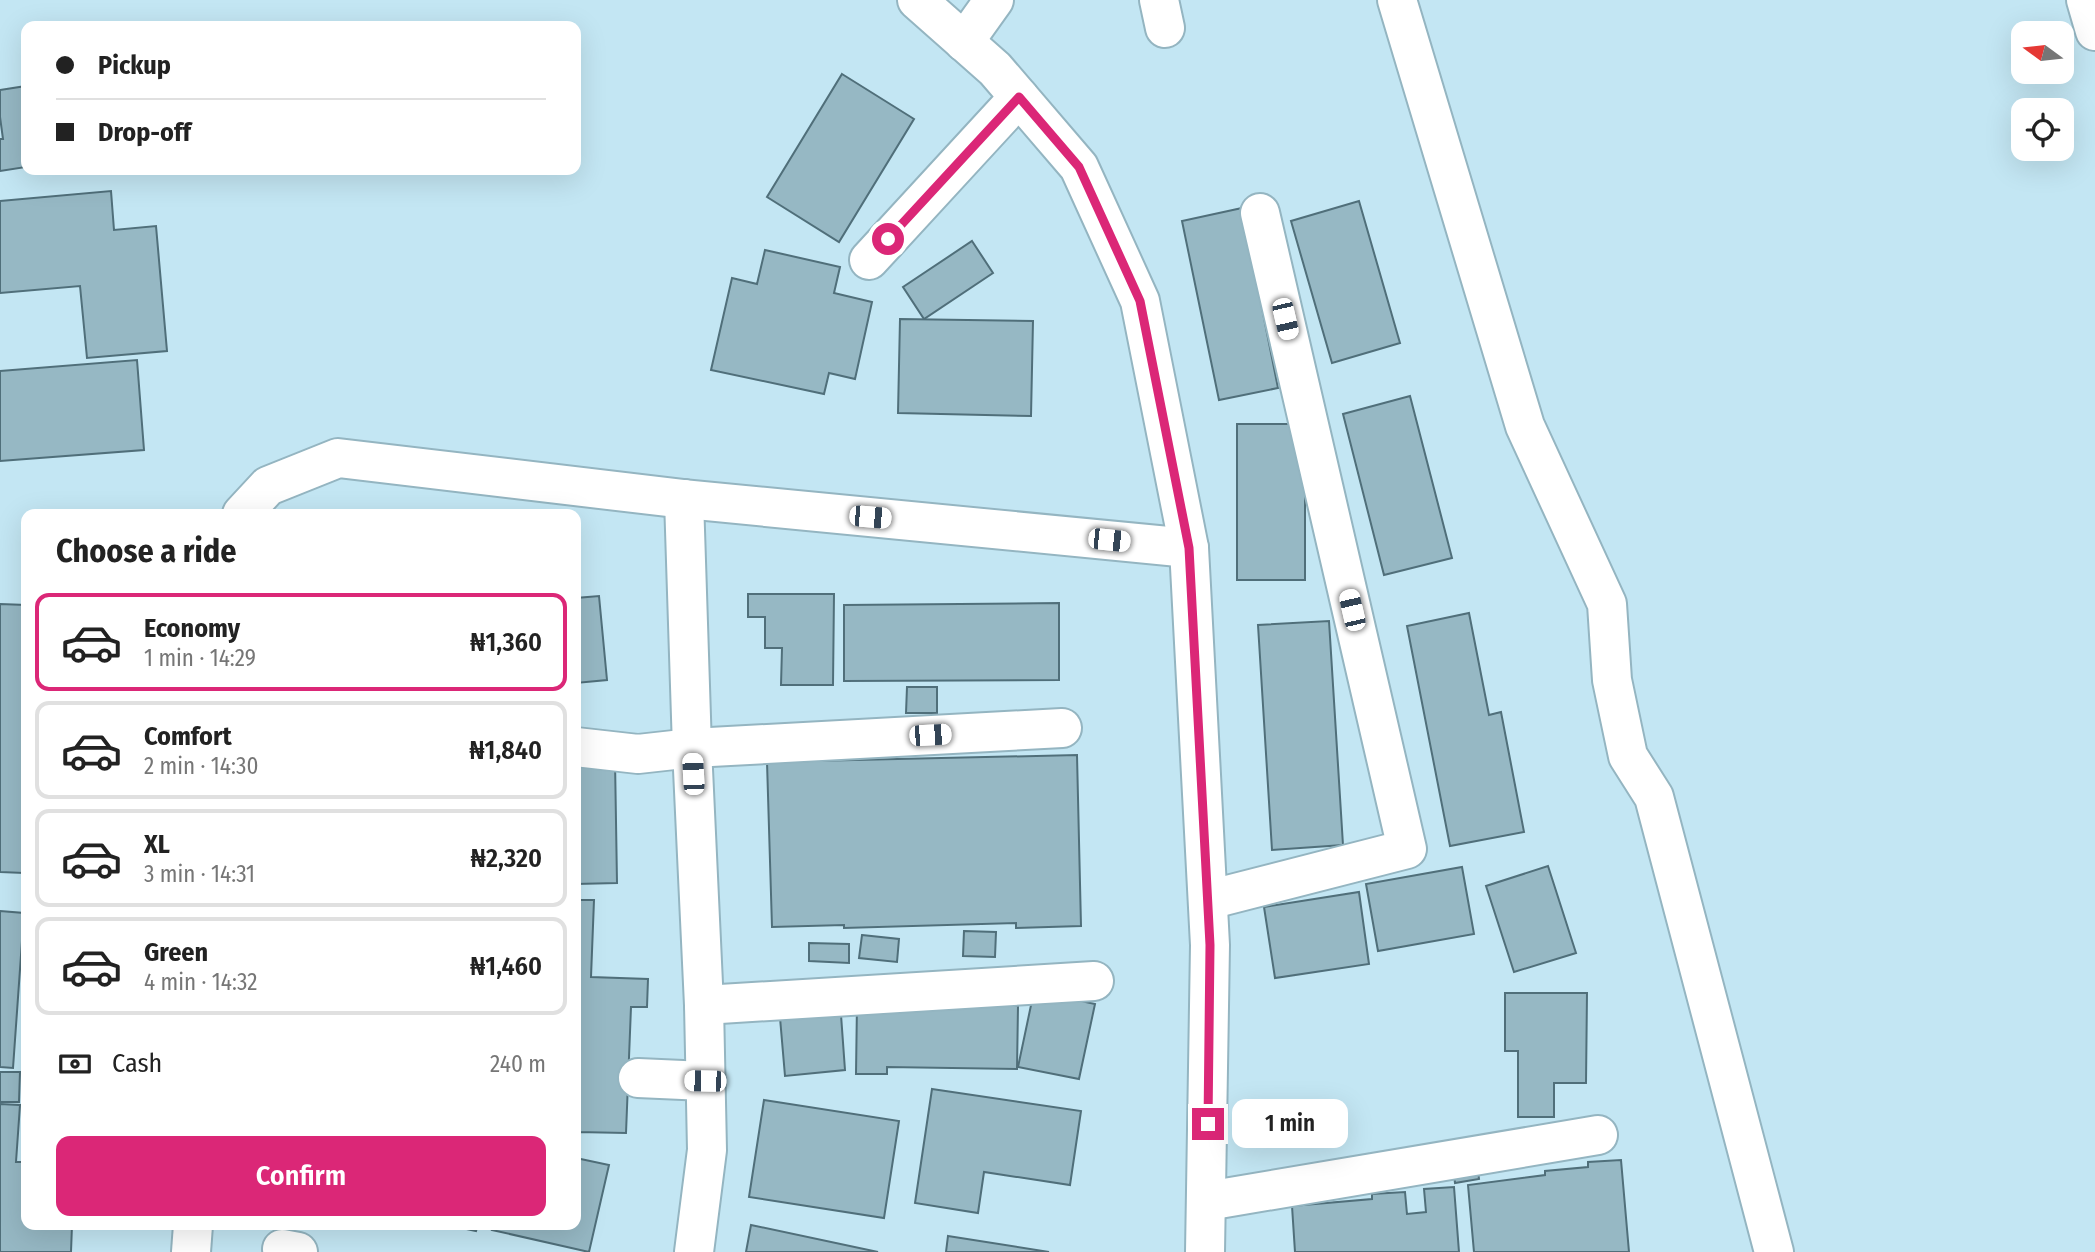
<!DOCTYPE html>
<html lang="en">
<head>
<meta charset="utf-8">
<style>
  :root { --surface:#fff; --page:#f6f6f6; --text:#222; --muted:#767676; --line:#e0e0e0; --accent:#db2777 }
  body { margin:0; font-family:"Fira Sans Condensed",sans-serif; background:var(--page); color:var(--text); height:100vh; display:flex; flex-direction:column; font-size:26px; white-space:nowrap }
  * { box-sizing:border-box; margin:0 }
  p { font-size:23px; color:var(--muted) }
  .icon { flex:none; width:38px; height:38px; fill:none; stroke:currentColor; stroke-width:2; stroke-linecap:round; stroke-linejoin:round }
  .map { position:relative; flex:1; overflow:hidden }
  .panel { position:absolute; left:21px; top:509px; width:560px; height:721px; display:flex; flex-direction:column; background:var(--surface); border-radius:14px; box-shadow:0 7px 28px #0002 }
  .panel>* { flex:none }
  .hud { position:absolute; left:21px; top:21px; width:560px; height:154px; border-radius:14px; box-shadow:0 7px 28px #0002; display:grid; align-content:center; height:154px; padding:0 35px; background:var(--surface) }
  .needle { width:46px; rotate:285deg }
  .controls { position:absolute; left:2011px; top:21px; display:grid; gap:14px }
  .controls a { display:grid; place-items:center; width:63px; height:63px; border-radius:14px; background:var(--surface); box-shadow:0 7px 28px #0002; font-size:35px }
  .end { position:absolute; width:32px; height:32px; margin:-16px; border:9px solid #db2777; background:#fff; box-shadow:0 0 0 4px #fff }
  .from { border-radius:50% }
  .bubble { position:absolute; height:49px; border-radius:14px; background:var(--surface); box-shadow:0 7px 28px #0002; font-size:23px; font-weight:600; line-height:49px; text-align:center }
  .car { position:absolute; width:21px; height:42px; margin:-21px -10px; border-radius:9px; box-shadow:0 0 5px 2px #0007; background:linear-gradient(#fff 24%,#345 0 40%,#fff 0 76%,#345 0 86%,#fff 0) }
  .hud b { display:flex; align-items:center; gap:24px; height:66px; font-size:26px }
  .hud b+b { border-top:2px solid var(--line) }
  .hud i { width:18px; height:18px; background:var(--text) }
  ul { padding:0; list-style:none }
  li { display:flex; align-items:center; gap:21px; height:98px; margin:0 14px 10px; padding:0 21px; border:4px solid var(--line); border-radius:14px }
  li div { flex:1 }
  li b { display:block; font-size:26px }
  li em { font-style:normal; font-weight:600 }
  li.current { border-color:var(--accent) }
  li>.icon { width:63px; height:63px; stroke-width:1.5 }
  h2 { padding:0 35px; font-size:32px; line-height:84px }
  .pay { display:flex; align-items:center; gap:18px; height:77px; padding:0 35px; font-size:26px }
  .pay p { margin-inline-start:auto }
  .cta { display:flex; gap:14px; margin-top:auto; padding:14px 35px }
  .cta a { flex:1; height:80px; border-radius:14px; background:var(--accent); color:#fff; font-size:28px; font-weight:600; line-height:80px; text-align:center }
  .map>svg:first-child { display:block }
  .building { fill:#96b8c4; stroke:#506f7a; stroke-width:2 }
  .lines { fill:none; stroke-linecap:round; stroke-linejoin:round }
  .minor-casing { stroke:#94b5c1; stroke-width:42 }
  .minor { stroke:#fff; stroke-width:38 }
  .route { stroke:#db2777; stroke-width:9 }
</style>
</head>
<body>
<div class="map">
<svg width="2095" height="1252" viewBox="0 0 2095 1252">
  <rect width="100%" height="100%" fill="#c3e6f3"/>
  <g class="building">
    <path d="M842 74 914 119 839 242 767 197Z"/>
    <path d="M26 86V167L0 171V139H3L0 117V90Z"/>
    <path d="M111 191 114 230 156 226 167 351 87 358 80 286 0 293V201Z"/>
    <path d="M1359 201 1400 343 1332 363 1291 221Z"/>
    <path d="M1242 208 1278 388 1219 400 1182 221Z"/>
    <path d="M972 241 993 273 924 319 903 287Z"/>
    <path d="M765 250 840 267 834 293 872 302 855 379 829 373 824 394 711 370 732 278 757 284Z"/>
    <path d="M900 319 1033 321 1031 416 898 413Z"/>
    <path d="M137 360 144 450 0 461V371Z"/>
    <path d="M1410 396 1452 558 1384 575 1343 414Z"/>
    <rect x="1237" y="424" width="68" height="156"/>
    <path d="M748 594H834L833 685H781L782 648H765V617H748Z"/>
    <path d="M599 596 607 680 576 683V598Z"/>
    <path d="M1059 603V680L844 681V605Z"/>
    <path d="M0 604 26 605V835L24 873 0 872Z"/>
    <path d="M1469 613 1489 715 1501 712 1524 832 1450 846 1407 626Z"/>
    <path d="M1329 621 1343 845 1272 850 1258 625Z"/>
    <path d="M907 687H937V713H906Z"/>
    <path d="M1077 755 1081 926 1016 928V923L844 928V925L772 927 767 762Z"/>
    <path d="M576 760H615L617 883 576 884Z"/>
    <path d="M1548 866 1576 953 1514 972 1486 886Z"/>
    <path d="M1462 867 1474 934 1378 951 1366 884Z"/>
    <path d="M1359 892 1369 964 1275 978 1264 907Z"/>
    <path d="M576 900H594L591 977 648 979 647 1007H631L626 1133 577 1132 576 1134Z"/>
    <path d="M0 911 24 913 13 1068 0 1067Z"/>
    <path d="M964 931 996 932 995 957 963 956Z"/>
    <path d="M862 935 899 939 897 962 859 958Z"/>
    <path d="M809 943 849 944V963L809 961Z"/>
    <path d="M1034 991 1095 1004 1079 1079 1018 1067Z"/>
    <path d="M1505 993H1587L1586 1083H1554V1117H1518V1051H1505Z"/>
    <path d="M840 1001 845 1070 785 1076 779 1006Z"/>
    <path d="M857 1003 1018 1006 1017 1069 887 1067V1074H856Z"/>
    <path d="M0 1072H20L19 1102H0Z"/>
    <path d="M932 1089 1081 1111 1070 1185 984 1172 978 1213 915 1203Z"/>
    <path d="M764 1100 899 1121 884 1218 749 1197Z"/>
    <path d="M0 1104 20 1105 16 1162H26V1225H72L71 1252H0Z"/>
    <path d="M1476 1156 1479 1179 1455 1183 1452 1160Z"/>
    <path d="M576 1158 609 1165 589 1252 492 1230 494 1225H576Z"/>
    <path d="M1621 1160 1629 1252H1474L1468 1185 1545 1175V1171L1588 1167V1162Z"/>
    <path d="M1454 1187 1459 1252H1295L1292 1206 1372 1199V1194L1405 1192 1407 1214 1426 1212 1424 1189Z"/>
    <path d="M448 1225H478L476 1231Z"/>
    <path d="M751 1225 878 1252H746Z"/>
    <path d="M948 1236 1049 1252H946Z"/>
  </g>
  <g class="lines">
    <defs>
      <g id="minor">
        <path d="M917 0 995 69 1079 167 1140 301 1189 548 1210 945 1205 1252"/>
        <path d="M1159 0 1165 28"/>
        <path d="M1397 0 1525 426 1607 604 1612 680 1628 756 1654 797 1774 1252"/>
        <path d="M2086 0 2095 31"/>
        <path d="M964 42 994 0"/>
        <path d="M869 260 1019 97"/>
        <path d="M684 499 692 748 704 1005 707 1150 694 1252"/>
        <path d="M242 514 268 486 338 458 684 499 1189 548"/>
        <path d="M576 747 638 754 692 748 1062 728"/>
        <path d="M1208 900 1407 849 1260 213"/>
        <path d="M704 1005 1094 981"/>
        <path d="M638 1078 705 1081"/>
        <path d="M1207 1201 1598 1135"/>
        <path d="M282 1249 298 1252"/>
        <path d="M191 1252 193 1225"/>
      </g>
    </defs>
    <use href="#minor" class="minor-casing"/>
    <use href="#minor" class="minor"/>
  </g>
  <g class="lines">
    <path class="route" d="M888 239 1019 97 1079 167 1140 301 1189 548 1210 945 1208 1124"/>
  </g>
</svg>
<div class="controls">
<a><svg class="needle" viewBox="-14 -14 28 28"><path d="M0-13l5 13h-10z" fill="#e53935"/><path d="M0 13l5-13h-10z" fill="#767676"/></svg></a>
<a><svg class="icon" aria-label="locate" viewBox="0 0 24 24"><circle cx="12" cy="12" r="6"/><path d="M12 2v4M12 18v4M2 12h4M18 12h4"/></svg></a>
</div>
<i class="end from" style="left:888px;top:239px"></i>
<i class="end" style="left:1208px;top:1124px"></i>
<div class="bubble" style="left:1232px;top:1099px;width:116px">1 min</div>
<i class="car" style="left:1285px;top:319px;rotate:167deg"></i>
<i class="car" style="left:870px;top:517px;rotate:95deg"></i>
<i class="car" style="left:1109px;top:540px;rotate:96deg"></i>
<i class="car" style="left:1352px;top:610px;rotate:347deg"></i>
<i class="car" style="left:930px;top:735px;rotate:87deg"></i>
<i class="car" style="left:693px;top:774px;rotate:357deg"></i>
<i class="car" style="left:705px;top:1081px;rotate:271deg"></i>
<div class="hud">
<b><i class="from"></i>Pickup</b>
<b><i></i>Drop-off</b>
</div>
<section class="panel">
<h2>Choose a ride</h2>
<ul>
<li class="current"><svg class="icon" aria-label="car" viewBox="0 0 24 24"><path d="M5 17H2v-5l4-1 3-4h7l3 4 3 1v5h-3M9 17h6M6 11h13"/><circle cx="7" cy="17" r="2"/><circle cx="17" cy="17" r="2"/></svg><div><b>Economy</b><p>1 min · 14:29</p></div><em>₦1,360</em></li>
<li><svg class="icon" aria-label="car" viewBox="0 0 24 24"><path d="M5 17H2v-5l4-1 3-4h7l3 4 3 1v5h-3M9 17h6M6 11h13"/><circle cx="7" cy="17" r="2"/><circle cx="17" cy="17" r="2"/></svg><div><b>Comfort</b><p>2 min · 14:30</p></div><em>₦1,840</em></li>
<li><svg class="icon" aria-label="car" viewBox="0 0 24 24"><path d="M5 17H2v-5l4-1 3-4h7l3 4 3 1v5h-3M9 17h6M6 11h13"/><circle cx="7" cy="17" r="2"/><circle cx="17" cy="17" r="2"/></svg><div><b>XL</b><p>3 min · 14:31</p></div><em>₦2,320</em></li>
<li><svg class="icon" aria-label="car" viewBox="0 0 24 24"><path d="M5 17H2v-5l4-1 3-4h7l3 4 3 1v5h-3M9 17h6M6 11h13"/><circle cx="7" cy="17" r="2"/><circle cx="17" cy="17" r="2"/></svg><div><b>Green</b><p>4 min · 14:32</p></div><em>₦1,460</em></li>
</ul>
<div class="pay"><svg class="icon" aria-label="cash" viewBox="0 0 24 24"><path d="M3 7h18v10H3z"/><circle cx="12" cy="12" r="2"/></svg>Cash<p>240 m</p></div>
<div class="cta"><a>Confirm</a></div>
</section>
</div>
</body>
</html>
